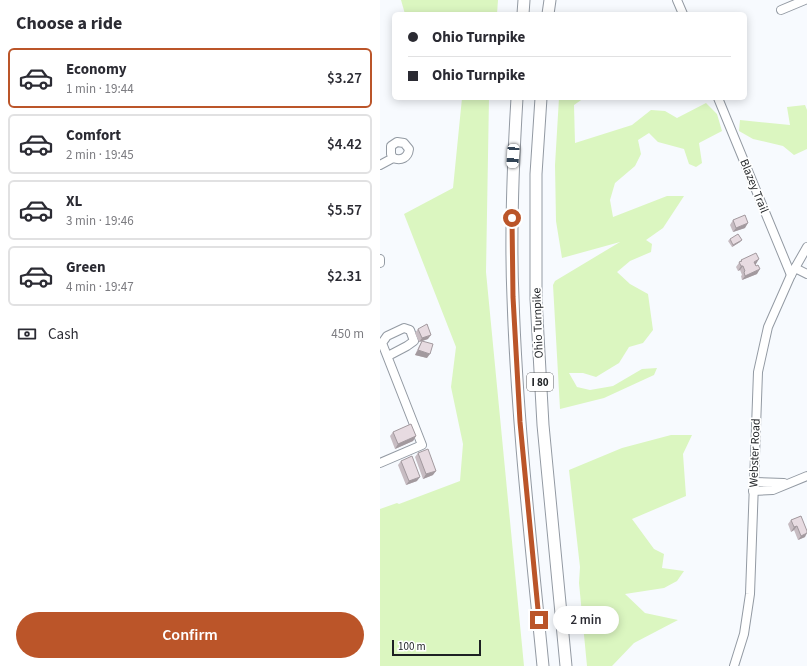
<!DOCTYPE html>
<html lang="en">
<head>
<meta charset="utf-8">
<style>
  :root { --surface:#fff; --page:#f7f7f7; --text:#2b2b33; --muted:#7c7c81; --line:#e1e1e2; --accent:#bb5529 }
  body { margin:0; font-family:"Source Sans 3",sans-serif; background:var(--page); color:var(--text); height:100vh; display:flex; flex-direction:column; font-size:15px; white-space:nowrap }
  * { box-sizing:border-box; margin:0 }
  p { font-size:13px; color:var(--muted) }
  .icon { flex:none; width:22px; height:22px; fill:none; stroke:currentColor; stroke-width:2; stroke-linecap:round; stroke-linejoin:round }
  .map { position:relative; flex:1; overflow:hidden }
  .sheet { display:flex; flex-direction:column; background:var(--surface); width:380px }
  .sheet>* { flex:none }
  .hud { position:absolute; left:12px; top:12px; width:355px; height:88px; border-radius:6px; box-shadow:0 2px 10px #0003; display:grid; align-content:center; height:88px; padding:0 16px; background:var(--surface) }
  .scale { position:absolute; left:12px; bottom:10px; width:89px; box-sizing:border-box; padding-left:4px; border:2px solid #1d2023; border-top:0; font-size:11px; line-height:14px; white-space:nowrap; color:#1d2023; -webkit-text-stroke:3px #fff; paint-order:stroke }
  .end { position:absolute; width:18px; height:18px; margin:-9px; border:5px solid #bb5529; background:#fff; box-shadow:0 0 0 2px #fff }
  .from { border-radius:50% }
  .bubble { position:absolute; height:28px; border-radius:14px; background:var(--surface); box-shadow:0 2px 10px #0003; font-size:13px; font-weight:600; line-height:28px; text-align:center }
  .car { position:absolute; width:12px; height:24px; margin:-12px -6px; border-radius:5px; box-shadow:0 0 3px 1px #0007; background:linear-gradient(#fff 24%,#345 0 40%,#fff 0 76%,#345 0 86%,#fff 0) }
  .hud b { display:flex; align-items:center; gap:14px; height:38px; font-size:15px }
  .hud b+b { border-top:1px solid var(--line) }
  .hud i { width:10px; height:10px; background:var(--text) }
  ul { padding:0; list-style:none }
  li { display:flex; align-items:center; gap:12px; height:60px; margin:0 8px 6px; padding:0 8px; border:2px solid var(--line); border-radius:6px }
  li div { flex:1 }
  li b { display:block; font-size:15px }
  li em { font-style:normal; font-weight:600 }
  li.selected { border-color:var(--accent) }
  li>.icon { width:36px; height:36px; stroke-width:1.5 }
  h2 { padding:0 16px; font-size:18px; line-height:48px }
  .pay { display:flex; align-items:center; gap:10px; height:44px; padding:0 16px; font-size:15px }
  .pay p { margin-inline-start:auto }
  .cta { display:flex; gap:8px; margin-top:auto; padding:8px 16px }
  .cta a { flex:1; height:46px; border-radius:24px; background:var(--accent); color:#fff; font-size:16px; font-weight:600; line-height:46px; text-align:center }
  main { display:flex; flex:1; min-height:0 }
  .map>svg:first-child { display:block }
  .green { fill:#dbf6c0 }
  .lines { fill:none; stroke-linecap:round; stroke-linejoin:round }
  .minor-casing { stroke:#939aa3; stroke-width:10 }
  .highway-casing { stroke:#939aa3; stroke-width:13 }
  .minor { stroke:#fff; stroke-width:8 }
  .highway { stroke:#fff; stroke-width:11 }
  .wall { fill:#c7bcc2 }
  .shaded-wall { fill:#a2999e }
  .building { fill:#e7dbe1; stroke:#a2999e }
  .route { stroke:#bb5529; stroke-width:5 }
  .labels { text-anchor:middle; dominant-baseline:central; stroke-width:3.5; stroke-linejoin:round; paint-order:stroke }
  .shield { fill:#fff; stroke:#616365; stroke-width:1 }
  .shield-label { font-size:11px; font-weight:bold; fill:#1d2023 }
  .street-label { font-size:12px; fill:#1d2023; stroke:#fff }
</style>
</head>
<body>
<main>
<section class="sheet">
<h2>Choose a ride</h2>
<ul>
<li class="selected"><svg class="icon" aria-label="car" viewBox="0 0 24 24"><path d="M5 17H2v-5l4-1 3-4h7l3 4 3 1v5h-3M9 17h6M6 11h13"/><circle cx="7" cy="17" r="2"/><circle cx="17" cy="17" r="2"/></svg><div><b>Economy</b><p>1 min · 19:44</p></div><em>$3.27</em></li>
<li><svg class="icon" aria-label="car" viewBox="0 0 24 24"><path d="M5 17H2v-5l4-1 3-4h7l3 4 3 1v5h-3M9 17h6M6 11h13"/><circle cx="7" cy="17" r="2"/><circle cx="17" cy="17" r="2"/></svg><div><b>Comfort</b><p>2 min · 19:45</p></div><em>$4.42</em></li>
<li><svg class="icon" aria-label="car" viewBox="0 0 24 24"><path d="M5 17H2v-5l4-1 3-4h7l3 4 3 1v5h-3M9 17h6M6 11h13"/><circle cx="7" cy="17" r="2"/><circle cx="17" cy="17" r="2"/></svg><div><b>XL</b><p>3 min · 19:46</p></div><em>$5.57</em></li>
<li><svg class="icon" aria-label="car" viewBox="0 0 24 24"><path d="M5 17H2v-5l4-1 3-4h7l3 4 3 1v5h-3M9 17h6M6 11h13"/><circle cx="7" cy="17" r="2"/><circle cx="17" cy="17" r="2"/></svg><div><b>Green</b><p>4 min · 19:47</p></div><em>$2.31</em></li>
</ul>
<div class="pay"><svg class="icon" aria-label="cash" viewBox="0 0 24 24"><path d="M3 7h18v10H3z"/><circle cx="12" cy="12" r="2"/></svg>Cash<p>450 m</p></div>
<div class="cta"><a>Confirm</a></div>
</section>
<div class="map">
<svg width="427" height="666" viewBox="0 0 427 666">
  <rect width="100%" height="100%" fill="#f7fafe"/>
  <g class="green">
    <path d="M21 0H118L117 14H25Z"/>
    <path d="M82 98H109L106 272 144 666H0V509L17 503 19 504 80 481 83 444 71 387 76 347 24 214 73 188Z"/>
    <path d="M179 98H204L194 105 195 143 252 125 271 110 285 111 297 118 326 103 337 114 342 131 319 143 322 163 316 167 309 164 304 149 278 142 269 133 258 140 261 154 255 166 235 183 230 200 233 217 287 196H304L283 228 266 240 272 244 271 252 250 261 237 272 250 284 268 294 273 330 263 343 249 347 239 363 216 377 203 373H189L197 387 210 390 233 386 262 369 277 368 274 375 224 398 180 409 173 285 175 281 240 242 182 258 176 221 175 165Z"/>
    <path d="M425 105 427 110V149L414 155 403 146 373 139 359 131 360 120 410 125 407 107Z"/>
    <path d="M291 435H312L303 454 306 496 252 519 274 549 284 554 282 568 304 571 297 581 284 588 245 594 265 613 298 620 254 643 232 666H207L199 583 200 567 189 470 242 448Z"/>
  </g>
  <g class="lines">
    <defs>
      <g id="minor">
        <path d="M297 0 303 14"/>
        <path d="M401 10 425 0"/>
        <path d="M338 98 411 275"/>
        <path d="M0 165 13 158C21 161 28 158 29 149L24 143 17 142 11 146V154L13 158"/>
        <path d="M0 259V263"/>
        <path d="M415 268 427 274"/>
        <path d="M0 463 42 445 2 343 7 336 24 328 30 330 34 341 27 346 8 356"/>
        <path d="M374 482 404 483"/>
        <path d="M373 491 393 490 427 476"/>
        <path d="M354 666 364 634 370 594 378 372 388 327 411 275 427 247"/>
      </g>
      <g id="highway">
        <path d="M143 14 144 0"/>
        <path d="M168 14 170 0"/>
        <path d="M137 98C133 164 130 231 133 298 137 421 151 543 163 666"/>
        <path d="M161 98 156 174V299L163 425 186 666"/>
      </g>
    </defs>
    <use href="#minor" class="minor-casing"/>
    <use href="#highway" class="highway-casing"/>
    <use href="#minor" class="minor"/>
    <use href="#highway" class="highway"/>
  </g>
  <g class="wall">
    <path d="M353 220 365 228 353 232 350 225Z"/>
    <path d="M350 239 360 242 352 247 348 241Z"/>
    <path d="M361 260 376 264 377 274 362 280 361 276 362 275 360 270 358 271 356 267Z"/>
    <path d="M38 329 48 339 39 342 35 333Z"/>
    <path d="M42 341 47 358 35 355 39 346Z"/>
    <path d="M13 432 36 436 33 441 15 449 10 436Z"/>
    <path d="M38 453 53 475 43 479 35 457Z"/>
    <path d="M21 461 37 481 26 485 18 465Z"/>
    <path d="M421 516 425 537 418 540 414 530 411 532 408 524 411 520Z"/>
  </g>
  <g class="shaded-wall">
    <path d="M368 223 365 228 353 232 356 228Z"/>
    <path d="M362 240 360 242 352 247 353 245Z"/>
    <path d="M379 259 376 264 371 266 374 262Z"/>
    <path d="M361 266H363L360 270 358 271Z"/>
    <path d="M380 269 377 274 362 280 365 276Z"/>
    <path d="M51 335 48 339 39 342 42 338Z"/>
    <path d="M38 350 50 354 47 358 35 355Z"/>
    <path d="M36 436 33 441 15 449 18 444Z"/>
    <path d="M56 471 53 475 43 479 46 474Z"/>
    <path d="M40 477 37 481 26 485 29 481Z"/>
    <path d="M417 526 414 530 411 532 414 527Z"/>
    <path d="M427 533 425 537 418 540 421 536Z"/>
  </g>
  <g class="building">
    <path d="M365 215 368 223 356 228 353 220Z"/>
    <path d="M358 234 362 240 353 245 350 239Z"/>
    <path d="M376 253 379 259 374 262 376 266 378 265 380 269 365 276 364 272 365 271 363 266H361L359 262 362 261 361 260Z"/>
    <path d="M47 324 51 335 42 338 38 329Z"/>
    <path d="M42 341 53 344 50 354 38 350Z"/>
    <path d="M31 424 36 436 18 444 13 432Z"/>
    <path d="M48 449 56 471 46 474 38 453Z"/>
    <path d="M32 456 40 477 29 481 21 461Z"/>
    <path d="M421 516 427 531V533L421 536 417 526 414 527 411 520Z"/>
  </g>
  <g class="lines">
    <path class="route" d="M132 218 133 297 140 422 159 620"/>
  </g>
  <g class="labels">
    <rect class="shield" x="147" y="373" width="26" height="18" rx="3"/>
    <g class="shield-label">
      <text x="160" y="382">I 80</text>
    </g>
    <g class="street-label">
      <text transform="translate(374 186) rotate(68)">Blazey Trail</text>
      <text transform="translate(158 323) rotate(-92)">Ohio Turnpike</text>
      <text transform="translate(375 453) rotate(-88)">Webster Road</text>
    </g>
  </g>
</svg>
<div class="scale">100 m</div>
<i class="end from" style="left:132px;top:218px"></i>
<i class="end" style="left:159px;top:620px"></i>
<div class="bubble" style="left:173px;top:606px;width:66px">2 min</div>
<i class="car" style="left:133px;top:156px;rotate:184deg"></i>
<div class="hud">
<b><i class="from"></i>Ohio Turnpike</b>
<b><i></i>Ohio Turnpike</b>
</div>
</div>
</main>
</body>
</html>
